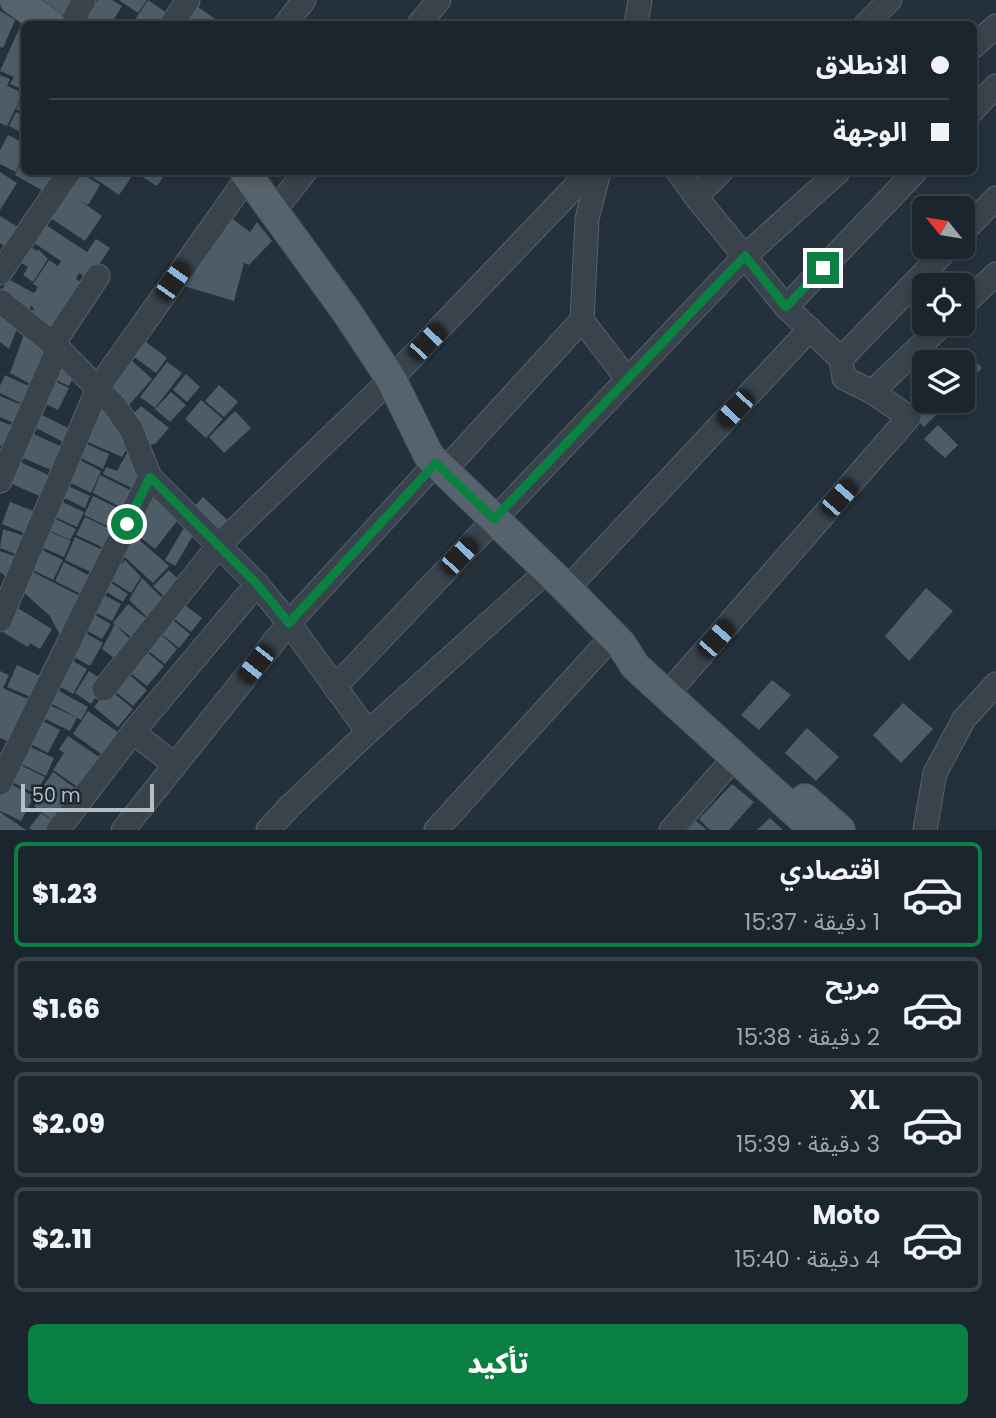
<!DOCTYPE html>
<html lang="ar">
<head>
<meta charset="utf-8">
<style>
  :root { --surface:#1b252d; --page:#283139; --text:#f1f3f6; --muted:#a0a5aa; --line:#394249; --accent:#0b8043 }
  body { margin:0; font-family:Poppins,"Noto Sans Arabic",sans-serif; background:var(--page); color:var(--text); direction:rtl; height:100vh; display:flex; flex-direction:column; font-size:26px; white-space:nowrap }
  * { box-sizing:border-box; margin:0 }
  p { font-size:23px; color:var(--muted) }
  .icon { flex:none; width:38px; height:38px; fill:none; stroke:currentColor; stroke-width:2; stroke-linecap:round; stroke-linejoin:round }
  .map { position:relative; height:830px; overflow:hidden; direction:ltr }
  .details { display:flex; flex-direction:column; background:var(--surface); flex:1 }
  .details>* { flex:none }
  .top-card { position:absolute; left:21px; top:21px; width:956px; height:154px; border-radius:10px; box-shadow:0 4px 10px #0003,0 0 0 2px var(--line); direction:rtl; display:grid; align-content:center; height:154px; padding:0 28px; background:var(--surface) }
  .needle { width:46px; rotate:300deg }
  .buttons { position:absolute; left:912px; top:196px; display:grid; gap:14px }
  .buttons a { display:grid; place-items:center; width:63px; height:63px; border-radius:10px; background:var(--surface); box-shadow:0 4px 10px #0003,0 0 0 2px var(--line); font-size:35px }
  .scale { position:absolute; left:21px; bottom:18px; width:133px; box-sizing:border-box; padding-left:7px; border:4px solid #b4bec7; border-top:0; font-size:19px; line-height:24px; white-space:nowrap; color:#b4bec7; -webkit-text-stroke:5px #1d2831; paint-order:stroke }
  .end { position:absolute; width:32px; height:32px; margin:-16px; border:9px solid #0b8043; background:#fff; box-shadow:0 0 0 4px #fff }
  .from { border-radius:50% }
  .car { position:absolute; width:21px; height:42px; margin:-21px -10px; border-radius:9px; box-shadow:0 0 5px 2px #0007; background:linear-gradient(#222 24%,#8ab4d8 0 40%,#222 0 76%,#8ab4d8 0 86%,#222 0) }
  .top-card b { display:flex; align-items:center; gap:24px; height:66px; font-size:26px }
  .top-card b+b { border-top:2px solid var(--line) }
  .top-card i { width:18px; height:18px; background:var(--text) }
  ul { padding:12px 0 0; list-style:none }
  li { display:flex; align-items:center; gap:21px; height:105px; margin:0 14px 10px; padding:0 14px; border:4px solid var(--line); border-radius:10px }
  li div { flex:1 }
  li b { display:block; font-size:26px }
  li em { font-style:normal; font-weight:800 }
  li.selected { border-color:var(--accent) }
  li>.icon { width:63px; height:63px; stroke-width:1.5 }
  .action { display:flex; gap:14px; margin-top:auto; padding:14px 28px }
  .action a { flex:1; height:80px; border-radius:10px; background:var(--accent); color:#fff; font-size:28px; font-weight:800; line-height:80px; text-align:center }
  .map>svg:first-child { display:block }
  .building { fill:#4e5c67 }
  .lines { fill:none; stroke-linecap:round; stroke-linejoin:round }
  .minor-casing { stroke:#56616a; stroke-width:25 }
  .major-casing { stroke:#414c55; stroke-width:32 }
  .minor { stroke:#38434c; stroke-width:23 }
  .major { stroke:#56626c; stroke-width:30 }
  .route { stroke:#0b8043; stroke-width:9 }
</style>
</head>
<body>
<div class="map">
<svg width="996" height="830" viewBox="0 0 996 830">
  <rect width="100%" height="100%" fill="#24313c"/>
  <g class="building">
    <path d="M41 0H79L69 19Z"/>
    <path d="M98 0H112L122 6 111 24H83Z"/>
    <path d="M119 0H147L138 13Z"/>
    <path d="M148 0 170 15 163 24H132Z"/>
    <path d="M194 4 222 24H185Z"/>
    <path d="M0 11 15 20 3 48 0 47Z"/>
    <path d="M20 27 24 29V90L10 84 14 77 0 71Z"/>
    <path d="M0 75 10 79 7 86 23 93 7 126 0 123Z"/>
    <path d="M24 93V113L16 109Z"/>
    <path d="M16 112 24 117V134L9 126Z"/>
    <path d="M8 135 24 143V154L16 172 0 164V150Z"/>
    <path d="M24 159V172H63L50 195 15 175Z"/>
    <path d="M0 172 17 183 0 210Z"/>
    <path d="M80 172 100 185 88 205 78 199 102 216 85 241 49 217Z"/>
    <path d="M85 172H135L119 195Z"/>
    <path d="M141 172H167L157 186 139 175Z"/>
    <path d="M226 214 250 232 257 222 272 241 249 265 244 263 234 301 184 286Z"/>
    <path d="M0 216 21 229 9 249 0 243Z"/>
    <path d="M43 223 87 252 96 239 110 248 89 280 79 273 76 279 85 285 56 335 28 317 34 308 31 306 27 314 0 294 8 279 34 293 38 287 33 284 49 260 58 266 61 261 31 241Z"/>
    <path d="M27 245 37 251 38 249 48 259 33 282 23 275 28 267 17 260Z"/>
    <path d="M0 300 22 316 9 349 0 342Z"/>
    <path d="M24 334 49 355 36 387 10 373Z"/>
    <path d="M142 339 167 358 156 373 130 354Z"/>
    <path d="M937 348 951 362H925L923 360Z"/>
    <path d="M966 352 982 368 962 388V362H955Z"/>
    <path d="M130 359 152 379 129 405 107 385Z"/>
    <path d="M59 361 77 369 69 386 52 378Z"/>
    <path d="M167 362 182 373 155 408 140 397Z"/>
    <path d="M186 374 200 387 187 402 173 390Z"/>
    <path d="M5 375 37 390 29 407 0 393V386Z"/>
    <path d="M50 379 69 388 58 410 40 401Z"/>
    <path d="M219 385 238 402 224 417 205 401Z"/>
    <path d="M171 392 186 405 170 422 155 409Z"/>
    <path d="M924 393V401H950L924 427 906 409Z"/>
    <path d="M0 396 29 408 21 426 0 417Z"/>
    <path d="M99 399 131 442 122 457 81 439Z"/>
    <path d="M201 400 223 419 206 438 185 419Z"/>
    <path d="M141 406 169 428 155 444 148 445 133 414Z"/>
    <path d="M235 411 251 428 224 453 209 437Z"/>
    <path d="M38 413 76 432 69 445 32 426Z"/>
    <path d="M0 421 19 428 10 449 0 445Z"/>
    <path d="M938 425 958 445 945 458 924 439Z"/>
    <path d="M29 432 67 449 56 472 18 456Z"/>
    <path d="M80 441 109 454 103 469 75 455Z"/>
    <path d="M133 442 142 472 134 489 103 474 106 467 117 471Z"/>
    <path d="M74 457 101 471 91 493 65 480Z"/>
    <path d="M18 461 57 479 48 500 8 482Z"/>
    <path d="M100 475 132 491 124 509 93 493Z"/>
    <path d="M64 484 90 496 85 508 58 495Z"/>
    <path d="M151 492 181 516 155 549 125 525Z"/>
    <path d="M93 496 124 511 115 530 84 515Z"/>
    <path d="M203 497 236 528 223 542 190 511Z"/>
    <path d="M58 500 84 512 77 527 51 515Z"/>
    <path d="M10 502 39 513 31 536 2 524Z"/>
    <path d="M52 517 76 529 70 540 46 529Z"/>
    <path d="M85 517 114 531 106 549 76 535Z"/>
    <path d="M185 526 195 532 175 566 165 560Z"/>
    <path d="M3 529 30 538 23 557 0 548Z"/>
    <path d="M46 530 71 541 64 557 39 546Z"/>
    <path d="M129 531 169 566 153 583 114 547Z"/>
    <path d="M75 537 105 551 95 574 65 560Z"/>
    <path d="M38 548 63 560 53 580 29 568Z"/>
    <path d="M0 551 22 559 13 582 0 572Z"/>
    <path d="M115 559 122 564 125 560 141 577 131 593 104 576Z"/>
    <path d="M64 562 90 576 81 594 55 581Z"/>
    <path d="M29 570 84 598 63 641 50 616 21 590Z"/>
    <path d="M169 570 183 584 168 600 153 586Z"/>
    <path d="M142 578 166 602 152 622 129 600Z"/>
    <path d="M105 579 128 594 123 602 100 588Z"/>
    <path d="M926 588 953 611 909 661 885 636Z"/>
    <path d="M102 594 121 604 112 621 93 611Z"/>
    <path d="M182 603 202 618 191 632 172 617Z"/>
    <path d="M128 604 151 622 136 641 113 623Z"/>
    <path d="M16 607 52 629 40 649 30 643 28 647 1 631Z"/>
    <path d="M93 614 111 624 102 639 84 629Z"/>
    <path d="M170 618 190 634 179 648 159 632Z"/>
    <path d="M115 624 134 644 121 663 102 649Z"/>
    <path d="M82 631 103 643 90 666 69 654Z"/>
    <path d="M159 633 177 649 165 664 145 648Z"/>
    <path d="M142 648 164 666 147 686 125 669Z"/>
    <path d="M66 657 87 669 73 694 52 682Z"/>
    <path d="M17 665 42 677 33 698 7 687Z"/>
    <path d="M0 671 9 675 3 688 32 701 12 743 0 738Z"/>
    <path d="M89 671 105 682 91 704 75 693Z"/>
    <path d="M125 671 147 690 133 706 111 688Z"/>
    <path d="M772 680 791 695 759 730 741 715Z"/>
    <path d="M52 687 88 707 81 720 45 700Z"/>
    <path d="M109 689 133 709 118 727 94 707Z"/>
    <path d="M43 702 77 718 70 731 37 715Z"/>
    <path d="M903 703 933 729 901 763 873 735Z"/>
    <path d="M88 711 122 735 107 758 73 734Z"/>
    <path d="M37 718 60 730 48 753 25 741Z"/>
    <path d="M807 728 839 757 816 781 785 753Z"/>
    <path d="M68 736 105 761 82 790 53 770 64 753 59 749Z"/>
    <path d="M24 744 54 758 46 776 15 761Z"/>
    <path d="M16 763 45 777 36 794 8 780Z"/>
    <path d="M53 772 82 793 69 811 56 801 68 811 52 830H32L29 828 41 813 54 822 34 806 45 792 41 789Z"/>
    <path d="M4 781 34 796 21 821 0 811V789Z"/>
    <path d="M732 784 754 802 729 830H710L699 819Z"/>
    <path d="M0 812 26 830H0Z"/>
    <path d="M770 818 783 830H757Z"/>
    <path d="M696 821 707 830H688Z"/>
  </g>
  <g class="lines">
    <defs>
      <g id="minor">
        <path d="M71 24 84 0"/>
        <path d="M172 24 188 0"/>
        <path d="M286 24 304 0"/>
        <path d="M419 24 439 0"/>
        <path d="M636 24 640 0"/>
        <path d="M866 24 890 0"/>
        <path d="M973 47 996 26"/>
        <path d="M973 110 996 86"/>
        <path d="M599 172 587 219 582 320 627 379"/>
        <path d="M696 197 721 172"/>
        <path d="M274 211 305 172"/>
        <path d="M962 233 996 198"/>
        <path d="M0 273 69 172"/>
        <path d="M0 301 58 348 114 405 131 429 150 477 257 584 289 623 368 732"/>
        <path d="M962 306 996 274"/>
        <path d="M786 307 915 172"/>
        <path d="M53 344 98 276"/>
        <path d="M841 359 949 247"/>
        <path d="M872 392 943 324"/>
        <path d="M444 471 582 320"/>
        <path d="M0 481 58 348"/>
        <path d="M567 589 810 329"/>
        <path d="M0 620 98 388 249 175"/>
        <path d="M676 684 909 417 872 392 844 378 841 359 786 307 696 197 678 172"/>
        <path d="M335 687 745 256 838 172"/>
        <path d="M104 689 218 546 391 379 589 172"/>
        <path d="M133 732 175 765"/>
        <path d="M0 783 150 477"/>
        <path d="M58 830 133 732 257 584"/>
        <path d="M123 830 289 623 436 463"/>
        <path d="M268 830 290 806 368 732 548 570"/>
        <path d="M436 830 613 636"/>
        <path d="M671 830 735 757"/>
        <path d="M925 830 935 773 964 719 996 684"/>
      </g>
      <g id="major">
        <path d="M15 0 50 24"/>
        <path d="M245 172 346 311 391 379 429 456 567 589 621 644 635 666 815 830"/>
        <path d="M805 799 840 830"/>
      </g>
    </defs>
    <use href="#minor" class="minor-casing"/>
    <use href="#major" class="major-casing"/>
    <use href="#minor" class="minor"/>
    <use href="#major" class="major"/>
  </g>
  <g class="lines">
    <path class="route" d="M127 524 150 477 257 584 289 623 436 463 494 519 745 256 786 307 823 268"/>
  </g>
</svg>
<div class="buttons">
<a><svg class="needle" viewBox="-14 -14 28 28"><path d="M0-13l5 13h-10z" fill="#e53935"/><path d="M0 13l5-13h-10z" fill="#a0a5aa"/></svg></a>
<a><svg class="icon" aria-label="locate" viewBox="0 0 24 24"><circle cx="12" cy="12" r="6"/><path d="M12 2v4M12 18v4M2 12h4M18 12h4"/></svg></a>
<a><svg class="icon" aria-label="layers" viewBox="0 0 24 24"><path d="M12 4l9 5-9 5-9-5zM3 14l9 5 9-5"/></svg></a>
</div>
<div class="scale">50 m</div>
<i class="end from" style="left:127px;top:524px"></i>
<i class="end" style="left:823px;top:268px"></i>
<i class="car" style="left:173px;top:281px;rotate:35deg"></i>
<i class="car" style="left:427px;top:342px;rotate:44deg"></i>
<i class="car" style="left:735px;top:409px;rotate:223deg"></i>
<i class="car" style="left:839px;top:498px;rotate:41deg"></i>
<i class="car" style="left:459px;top:556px;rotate:43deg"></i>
<i class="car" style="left:716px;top:639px;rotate:41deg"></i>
<i class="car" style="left:256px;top:664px;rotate:218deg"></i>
<div class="top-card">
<b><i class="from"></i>الانطلاق</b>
<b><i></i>الوجهة</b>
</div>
</div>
<section class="details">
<ul>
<li class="selected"><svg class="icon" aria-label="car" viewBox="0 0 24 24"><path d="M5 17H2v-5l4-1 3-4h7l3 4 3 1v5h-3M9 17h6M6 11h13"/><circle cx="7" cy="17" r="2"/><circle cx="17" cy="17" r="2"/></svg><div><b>اقتصادي</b><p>1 دقيقة · 15:37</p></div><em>$1.23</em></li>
<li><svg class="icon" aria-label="car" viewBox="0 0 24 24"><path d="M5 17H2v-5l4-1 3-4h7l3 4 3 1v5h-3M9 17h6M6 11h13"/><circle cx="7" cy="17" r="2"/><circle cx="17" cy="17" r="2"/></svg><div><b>مريح</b><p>2 دقيقة · 15:38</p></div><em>$1.66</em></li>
<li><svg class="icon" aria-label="car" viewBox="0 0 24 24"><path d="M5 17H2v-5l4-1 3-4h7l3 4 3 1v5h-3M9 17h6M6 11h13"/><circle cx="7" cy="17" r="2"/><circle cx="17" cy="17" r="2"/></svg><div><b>XL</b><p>3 دقيقة · 15:39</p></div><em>$2.09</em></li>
<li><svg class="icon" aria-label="car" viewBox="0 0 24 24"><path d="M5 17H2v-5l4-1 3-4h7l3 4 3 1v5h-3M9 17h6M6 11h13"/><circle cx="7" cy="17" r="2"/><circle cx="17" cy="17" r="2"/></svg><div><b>Moto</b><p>4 دقيقة · 15:40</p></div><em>$2.11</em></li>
</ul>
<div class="action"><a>تأكيد</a></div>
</section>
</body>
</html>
